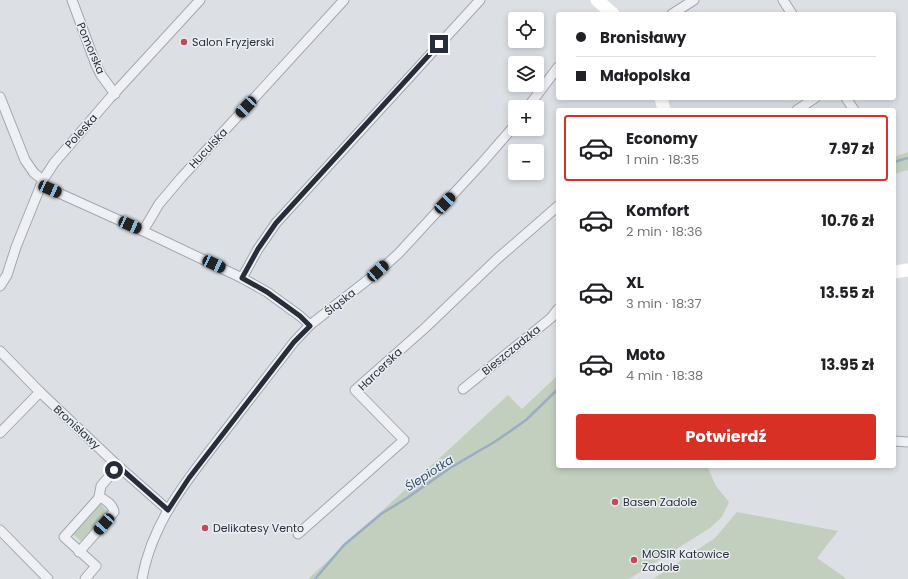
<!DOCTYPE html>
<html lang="pl">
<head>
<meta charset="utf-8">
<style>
  :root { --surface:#fff; --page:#f2f2f2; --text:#202124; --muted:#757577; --line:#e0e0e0; --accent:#d93025 }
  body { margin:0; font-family:Poppins,sans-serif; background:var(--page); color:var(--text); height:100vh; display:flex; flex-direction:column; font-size:15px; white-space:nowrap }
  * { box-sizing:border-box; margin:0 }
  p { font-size:13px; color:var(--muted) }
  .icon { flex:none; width:22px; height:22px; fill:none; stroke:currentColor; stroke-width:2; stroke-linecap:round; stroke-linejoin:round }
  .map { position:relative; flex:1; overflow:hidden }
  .side { position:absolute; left:556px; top:108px; width:340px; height:360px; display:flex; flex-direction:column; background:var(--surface); border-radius:4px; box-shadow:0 2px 6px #0003 }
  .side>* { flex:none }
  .top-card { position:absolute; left:556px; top:12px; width:340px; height:88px; border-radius:4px; box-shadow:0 2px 6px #0003; display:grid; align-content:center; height:88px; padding:0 20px; background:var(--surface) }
  .tools { position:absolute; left:508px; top:12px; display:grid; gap:8px }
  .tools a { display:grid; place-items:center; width:36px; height:36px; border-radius:4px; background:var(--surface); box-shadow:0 2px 6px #0003; font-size:20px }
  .end { position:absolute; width:18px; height:18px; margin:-9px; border:5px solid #272e3a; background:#fff; box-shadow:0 0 0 2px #fff }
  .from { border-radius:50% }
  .car { position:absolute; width:12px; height:24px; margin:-12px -6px; border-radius:5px; box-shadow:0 0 3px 1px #0007; background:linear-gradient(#222 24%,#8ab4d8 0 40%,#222 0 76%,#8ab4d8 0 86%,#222 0) }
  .top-card b { display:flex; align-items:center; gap:14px; height:38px; font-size:15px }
  .top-card b+b { border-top:1px solid var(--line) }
  .top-card i { width:10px; height:10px; background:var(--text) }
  ul { padding:7px 0 0; list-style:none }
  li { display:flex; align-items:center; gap:12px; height:66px; margin:0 8px 6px; padding:0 12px; border:2px solid transparent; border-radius:4px }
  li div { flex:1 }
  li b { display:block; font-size:15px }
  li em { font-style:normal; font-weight:700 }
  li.on { border-color:var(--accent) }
  li>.icon { width:36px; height:36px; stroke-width:1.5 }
  .primary-button { display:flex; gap:8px; margin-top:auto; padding:8px 20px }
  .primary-button a { flex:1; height:46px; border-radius:4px; background:var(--accent); color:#fff; font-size:16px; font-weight:700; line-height:46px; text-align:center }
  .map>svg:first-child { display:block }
  .green { fill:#c2cebe }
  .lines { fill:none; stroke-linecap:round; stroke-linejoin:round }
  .stream { stroke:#9aadc3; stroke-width:2.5 }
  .street-casing { stroke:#a2a7ae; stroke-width:11 }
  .street { stroke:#eff0f4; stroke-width:9 }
  .secondary { stroke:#fff; stroke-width:13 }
  .route { stroke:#272e3a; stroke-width:5 }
  .poi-dot { fill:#c14a5b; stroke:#ebeff3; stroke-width:1.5 }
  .labels { text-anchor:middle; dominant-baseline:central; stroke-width:3; stroke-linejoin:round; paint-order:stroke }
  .poi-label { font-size:11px; fill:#272e3a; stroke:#ebeff3; text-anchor:start }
  .street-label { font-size:11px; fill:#272e3a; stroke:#ebeff3 }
  .water-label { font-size:12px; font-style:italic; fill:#354d6a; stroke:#ebeff3 }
</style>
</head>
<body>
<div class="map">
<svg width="908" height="579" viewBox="0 0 908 579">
  <rect width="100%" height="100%" fill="#dce0e5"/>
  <g class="green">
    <path d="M908 152V170L894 174V157Z"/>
    <path d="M558 375V466H707L716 486 729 502 722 517 710 528 629 579H308L508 395 522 409Z"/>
    <path d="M99 503 109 512 82 542 81 541 72 533Z"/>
    <path d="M737 512 838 531 817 558 847 579H653L715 538Z"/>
  </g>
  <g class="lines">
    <g class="stream">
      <path d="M894 162 908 158"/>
      <path d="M315 579 344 545 381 514 407 498 450 468 496 441 526 420 558 389"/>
    </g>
    <defs>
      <g id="street">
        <path d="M72 0 96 65 101 75 115 94"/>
        <path d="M783 0 792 14"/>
        <path d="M672 14 694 0"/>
        <path d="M0 97 25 160 34 173 43 180"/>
        <path d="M846 98 854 110"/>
        <path d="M528 107 558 67"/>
        <path d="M797 110 815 98"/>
        <path d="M41 185 143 231 242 278 267 292 300 316 310 325"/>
        <path d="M143 231 159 204 181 178 344 0"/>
        <path d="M242 278 258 249 276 223 480 0"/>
        <path d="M0 286 7 275 16 247 43 180 54 163 110 98 200 0"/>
        <path d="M0 351 40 392 118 466 168 510"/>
        <path d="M463 389 551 318 558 309"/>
        <path d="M0 433 40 392"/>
        <path d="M894 441 908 442"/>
        <path d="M0 530 48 579"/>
        <path d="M298 534 404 440 355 390 425 328 497 259 558 206"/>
        <path d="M79 552 114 512C113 505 105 499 99 497"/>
        <path d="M85 579 96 566 64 537 98 499 99 497 101 486 118 466"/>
        <path d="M142 579C152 521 190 476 225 431 248 401 271 372 294 342L310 325 379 271 398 254 482 163 515 125"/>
      </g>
    </defs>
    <use href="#street" class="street-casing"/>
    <use href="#street" class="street"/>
    <g class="secondary">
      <path d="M597 0 613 14"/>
      <path d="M661 98 664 110"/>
      <path d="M894 272 908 270"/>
    </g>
  </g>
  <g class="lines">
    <path class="route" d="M114 470 118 466 168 510 189 478 294 342 310 326 300 316 267 292 242 278 258 249 276 223 439 44"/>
  </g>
  <g class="poi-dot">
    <circle cx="184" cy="42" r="4"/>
    <circle cx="615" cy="502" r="4"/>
    <circle cx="205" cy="528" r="4"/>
    <circle cx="634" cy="560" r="4"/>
  </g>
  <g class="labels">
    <g class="poi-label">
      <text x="192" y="42">Salon Fryzjerski</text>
      <text x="623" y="502">Basen Zadole</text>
      <text x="213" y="528">Delikatesy Vento</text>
      <text x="642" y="554">MOSIR Katowice<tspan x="642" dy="13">Zadole</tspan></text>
    </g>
    <g class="street-label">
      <text transform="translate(91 48) rotate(67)">Pomorska</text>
      <text transform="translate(81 131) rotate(-48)">Poleska</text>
      <text transform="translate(208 148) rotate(-47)">Huculska</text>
      <text transform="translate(340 302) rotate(-38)">Śląska</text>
      <text transform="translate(511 350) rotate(-39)">Bieszczadzka</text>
      <text transform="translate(380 369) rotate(-44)">Harcerska</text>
      <text transform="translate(77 427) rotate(43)">Bronisławy</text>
    </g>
    <g class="water-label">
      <text transform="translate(429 473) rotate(-33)">Ślepiotka</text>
    </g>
  </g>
</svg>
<div class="tools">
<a><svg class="icon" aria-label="locate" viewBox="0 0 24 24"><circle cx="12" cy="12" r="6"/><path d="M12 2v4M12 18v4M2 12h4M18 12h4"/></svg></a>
<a><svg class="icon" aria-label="layers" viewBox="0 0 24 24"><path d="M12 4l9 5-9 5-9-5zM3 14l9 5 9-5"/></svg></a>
<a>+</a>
<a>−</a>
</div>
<i class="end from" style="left:114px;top:470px"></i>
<i class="end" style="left:439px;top:44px"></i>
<i class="car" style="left:246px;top:107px;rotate:223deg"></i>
<i class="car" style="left:50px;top:189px;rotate:114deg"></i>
<i class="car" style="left:445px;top:203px;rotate:43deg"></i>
<i class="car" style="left:130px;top:225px;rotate:114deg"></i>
<i class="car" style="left:214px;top:264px;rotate:115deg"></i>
<i class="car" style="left:378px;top:271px;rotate:48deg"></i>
<i class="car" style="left:104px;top:524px;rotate:222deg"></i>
<div class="top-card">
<b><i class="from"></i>Bronisławy</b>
<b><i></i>Małopolska</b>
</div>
<section class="side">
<ul>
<li class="on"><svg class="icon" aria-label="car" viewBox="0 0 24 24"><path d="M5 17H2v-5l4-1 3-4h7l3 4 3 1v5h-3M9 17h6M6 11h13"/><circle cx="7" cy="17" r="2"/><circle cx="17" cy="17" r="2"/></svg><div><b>Economy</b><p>1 min · 18:35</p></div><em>7.97 zł</em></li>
<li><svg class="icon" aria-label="car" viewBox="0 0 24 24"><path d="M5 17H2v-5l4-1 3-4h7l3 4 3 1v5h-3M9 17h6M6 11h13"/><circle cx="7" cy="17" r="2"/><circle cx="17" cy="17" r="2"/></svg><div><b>Komfort</b><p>2 min · 18:36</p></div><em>10.76 zł</em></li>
<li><svg class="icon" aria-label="car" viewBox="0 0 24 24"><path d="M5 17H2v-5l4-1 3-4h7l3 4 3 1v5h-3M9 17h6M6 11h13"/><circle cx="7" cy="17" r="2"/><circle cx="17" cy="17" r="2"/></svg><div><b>XL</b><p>3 min · 18:37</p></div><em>13.55 zł</em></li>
<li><svg class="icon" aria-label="car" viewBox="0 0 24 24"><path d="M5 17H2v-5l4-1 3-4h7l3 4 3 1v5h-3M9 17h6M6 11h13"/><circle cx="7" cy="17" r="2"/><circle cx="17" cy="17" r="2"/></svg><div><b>Moto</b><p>4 min · 18:38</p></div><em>13.95 zł</em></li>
</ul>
<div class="primary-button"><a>Potwierdź</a></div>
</section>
</div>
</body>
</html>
